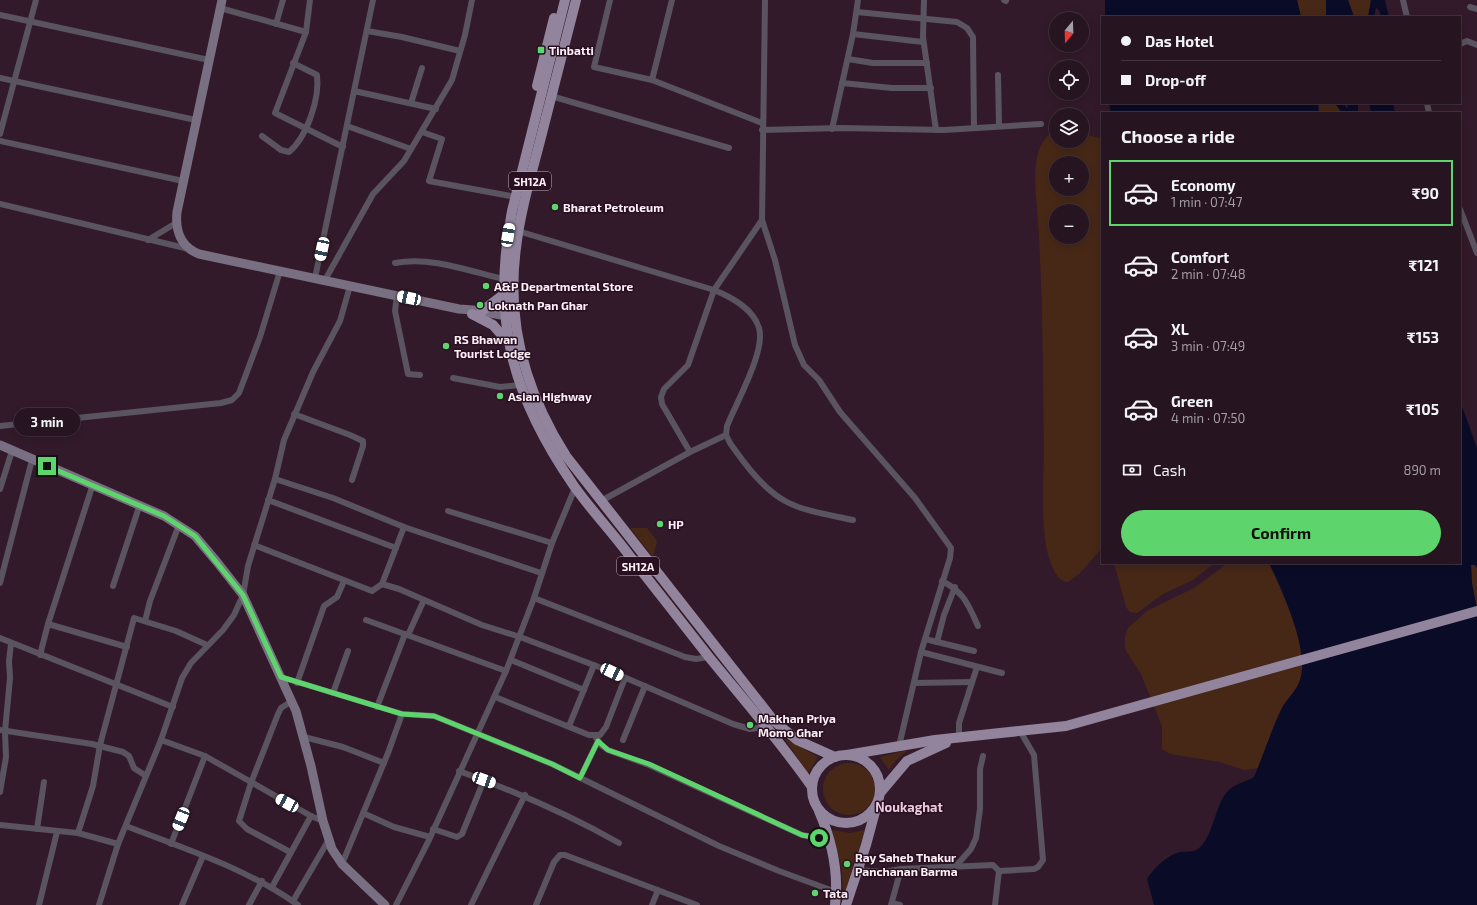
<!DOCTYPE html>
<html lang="en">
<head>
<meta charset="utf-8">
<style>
  :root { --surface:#261420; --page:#2e1d29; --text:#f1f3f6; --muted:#a49ea5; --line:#42333e; --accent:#5ed56c }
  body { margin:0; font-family:"Exo 2",sans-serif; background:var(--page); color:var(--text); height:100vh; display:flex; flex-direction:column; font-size:15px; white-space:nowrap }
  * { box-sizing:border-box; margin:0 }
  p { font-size:13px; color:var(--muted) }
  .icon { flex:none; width:22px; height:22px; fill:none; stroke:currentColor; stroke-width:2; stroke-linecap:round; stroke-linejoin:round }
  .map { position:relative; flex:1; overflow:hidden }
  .sheet { position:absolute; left:1101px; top:112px; width:360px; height:452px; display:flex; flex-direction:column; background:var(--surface); border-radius:0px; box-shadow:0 2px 10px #0003,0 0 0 1px var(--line) }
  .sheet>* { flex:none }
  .banner { position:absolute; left:1101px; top:16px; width:360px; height:88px; border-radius:0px; box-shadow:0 2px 10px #0003,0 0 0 1px var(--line); display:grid; align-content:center; height:88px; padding:0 20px; background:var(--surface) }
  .needle { width:26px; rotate:199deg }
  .tools { position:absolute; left:1049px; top:12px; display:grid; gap:8px }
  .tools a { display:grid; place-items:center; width:40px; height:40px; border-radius:50%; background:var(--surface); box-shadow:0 2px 10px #0003,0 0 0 1px var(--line); font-size:20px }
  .end { position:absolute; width:18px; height:18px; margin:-9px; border:5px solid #5ed56c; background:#111; box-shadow:0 0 0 2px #111 }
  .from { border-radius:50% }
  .bubble { position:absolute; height:28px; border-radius:14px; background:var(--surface); box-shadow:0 2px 10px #0003,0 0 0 1px var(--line); font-size:13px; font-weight:700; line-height:28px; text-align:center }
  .car { position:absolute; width:12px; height:24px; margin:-12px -6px; border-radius:5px; box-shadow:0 0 3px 1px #0007; background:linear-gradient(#fff 24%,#345 0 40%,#fff 0 76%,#345 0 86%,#fff 0) }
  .banner b { display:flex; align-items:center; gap:14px; height:38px; font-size:15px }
  .banner b+b { border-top:1px solid var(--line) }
  .banner i { width:10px; height:10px; background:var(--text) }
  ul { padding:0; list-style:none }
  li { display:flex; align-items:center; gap:12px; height:66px; margin:0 8px 6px; padding:0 12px; border:2px solid transparent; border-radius:0px }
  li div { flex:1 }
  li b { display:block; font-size:15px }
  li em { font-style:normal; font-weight:700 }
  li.active { border-color:var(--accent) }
  li>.icon { width:36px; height:36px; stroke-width:1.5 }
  h2 { padding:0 20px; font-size:18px; line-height:48px }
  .pay { display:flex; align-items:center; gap:10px; height:44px; padding:0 20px; font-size:15px }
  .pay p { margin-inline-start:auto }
  .cta { display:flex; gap:8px; margin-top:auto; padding:8px 20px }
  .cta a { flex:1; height:46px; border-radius:24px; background:var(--accent); color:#111; font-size:16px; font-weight:700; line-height:46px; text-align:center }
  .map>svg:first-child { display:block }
  .green { fill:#472817; fill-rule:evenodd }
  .water { fill:#0a0b27 }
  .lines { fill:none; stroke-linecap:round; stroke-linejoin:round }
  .street { stroke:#5a5460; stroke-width:6 }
  .secondary { stroke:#796f82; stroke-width:9 }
  .primary { stroke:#91849c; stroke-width:10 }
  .route { stroke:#5ed56c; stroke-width:5 }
  .poi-dot { fill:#5ed56c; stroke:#281020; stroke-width:1.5 }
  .labels { text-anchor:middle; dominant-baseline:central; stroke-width:3; stroke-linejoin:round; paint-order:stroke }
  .shield { fill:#281020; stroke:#beacb6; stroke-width:1 }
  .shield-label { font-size:11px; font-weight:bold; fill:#feeff7 }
  .poi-label { font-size:12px; font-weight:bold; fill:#feeff7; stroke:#281020; text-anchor:start }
  .neighbourhood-label { font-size:13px; font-weight:bold; fill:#ebc9dd; stroke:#281020 }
</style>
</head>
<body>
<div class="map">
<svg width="1477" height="905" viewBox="0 0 1477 905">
  <rect width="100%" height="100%" fill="#331a2a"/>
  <g class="green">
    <path d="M1297 0H1326V17H1301Z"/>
    <path d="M1348 0H1371L1368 17H1354Z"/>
    <path d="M1318 103H1335L1342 113H1319Z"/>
    <path d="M1051 133H1056V141H1082V133L1102 139V548L1080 573 1068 582C1057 582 1052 566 1049 558 1040 530 1044 479 1044 449 1043 368 1043 288 1037 207 1035 185 1031 148 1051 133ZM1056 163H1082V189H1056ZM1056 211H1082V237H1056Z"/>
    <path d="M630 528H647L657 541 653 557Z"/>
    <path d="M1114 563H1214L1193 580 1163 594 1137 613 1130 612 1126 607Z"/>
    <path d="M1228 563H1269C1282 591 1310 650 1300 680 1297 690 1287 699 1282 708 1273 727 1266 748 1258 768L1244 770 1220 762 1170 754 1162 749V726L1141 674 1125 649V637L1128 628 1147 611 1194 588Z"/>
    <path d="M1471 565H1475L1477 568V609L1472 583Z"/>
    <path d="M784 738 818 757 808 773Z"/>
    <path d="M908 750 896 760 889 770 880 757Z"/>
    <circle cx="849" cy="789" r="26"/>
    <path d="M832 830 850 833 865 830 843 898 842 870Z"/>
  </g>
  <g class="water">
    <path d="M1105 0H1297L1301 17H1105Z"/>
    <path d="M1326 0H1348L1354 17H1326Z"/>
    <path d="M1371 0H1385L1389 17H1381L1379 10 1376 8 1374 17H1368Z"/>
    <path d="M1109 103H1318L1319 113H1111Z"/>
    <path d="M1335 103H1344L1347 109 1348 103H1358V113H1342Z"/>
    <path d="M1369 103H1393L1395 113H1371Z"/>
    <path d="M1460 401 1477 448V568L1475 565H1471L1472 583 1477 609V905H1154L1147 879C1154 868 1167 855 1180 852 1186 851 1192 853 1198 849 1215 835 1214 803 1230 789 1233 785 1248 781 1254 777 1264 754 1271 730 1282 708 1287 699 1297 690 1300 680 1310 650 1282 590 1269 563H1460Z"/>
  </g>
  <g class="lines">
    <g class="street">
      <path d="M310 0 306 32 275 113 343 147"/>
      <path d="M610 0 594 67 652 80 762 123"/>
      <path d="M765 0 762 220 775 260 795 345 804 365 819 380 840 412 915 498 951 548 950 558 921 652 899 746"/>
      <path d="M924 0 923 37 936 130"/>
      <path d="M1004 0 1006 1"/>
      <path d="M1403 0 1407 17"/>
      <path d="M1470 7 1477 9"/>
      <path d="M220 8 306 32"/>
      <path d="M857 12 957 22 967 28 973 37 974 128"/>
      <path d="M0 15 209 60"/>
      <path d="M276 24 283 0"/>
      <path d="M367 31 402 37 460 51"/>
      <path d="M853 34 923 42"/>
      <path d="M1460 44 1467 41 1477 45"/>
      <path d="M848 59 873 63H927"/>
      <path d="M998 75 999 126"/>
      <path d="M0 78 196 120"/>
      <path d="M652 80 672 0"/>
      <path d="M842 83 892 88H931"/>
      <path d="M354 91 436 109"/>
      <path d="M551 96 729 148"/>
      <path d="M411 103 422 68"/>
      <path d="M1427 103 1429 113"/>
      <path d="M347 126 411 149"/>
      <path d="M832 129 853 34 858 0"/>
      <path d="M762 130 841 128 944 130 1041 124"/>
      <path d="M422 132 442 139 429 181 516 197"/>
      <path d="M0 134 36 0"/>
      <path d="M262 136 281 150 289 152C307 137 320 98 317 75L293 63"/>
      <path d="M0 141 183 181"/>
      <path d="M0 204 189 249"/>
      <path d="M1460 209 1477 253"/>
      <path d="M518 231 714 290C731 297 753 308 759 328 766 351 736 403 727 426L726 435 730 443C745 464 762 488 785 501 805 512 831 515 853 520"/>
      <path d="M148 240 176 223"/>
      <path d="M395 263C430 256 469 271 503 279"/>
      <path d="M315 278 373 0"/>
      <path d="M325 280 373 194 404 161 452 80 465 35 472 0"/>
      <path d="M397 296 395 311 408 374 420 375"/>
      <path d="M453 378 500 387 520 385"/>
      <path d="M294 414 350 435 363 441V446L352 480"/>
      <path d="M0 426 221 403 232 400 239 393 260 337 280 271"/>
      <path d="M690 452 662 404 661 397 664 389 688 365 714 290 762 220"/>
      <path d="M275 479 333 498 404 527 541 573"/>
      <path d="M0 489 12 451"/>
      <path d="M268 500 396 548"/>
      <path d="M601 501 690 452 726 435"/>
      <path d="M448 511 552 543"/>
      <path d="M254 545 372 591 382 584 404 527"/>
      <path d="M942 581C964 592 968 604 978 626"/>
      <path d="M0 583 32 460"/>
      <path d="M382 584 399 589 482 625 520 637 612 672 733 724 750 729 767 727"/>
      <path d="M113 586 140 504"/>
      <path d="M534 598 685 657 696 659 709 657"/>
      <path d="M366 620 506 671"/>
      <path d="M145 621 150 601 179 525"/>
      <path d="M48 624 127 647"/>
      <path d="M408 635 424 600"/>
      <path d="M0 638 173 707"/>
      <path d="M925 639 974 651"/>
      <path d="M937 642 944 615 955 587"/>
      <path d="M921 652 1002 673"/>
      <path d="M40 655 48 624 93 484"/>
      <path d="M511 660 584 690"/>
      <path d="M281 677 402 714 434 716 552 764 719 846 779 871 836 892"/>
      <path d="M297 683 324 606 337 597 344 581"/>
      <path d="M914 683 972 682"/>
      <path d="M333 693 348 651"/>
      <path d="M495 697 589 735H600L606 727 625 678"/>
      <path d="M377 707 405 634"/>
      <path d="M569 726 594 665"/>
      <path d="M0 730 92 744 123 752 129 756 134 768 146 776"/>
      <path d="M595 736 601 745 608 750 649 765 802 835 816 838 828 835"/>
      <path d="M304 737 343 747 384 763"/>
      <path d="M959 739V723L977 667"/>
      <path d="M161 740 205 756 311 816 323 821"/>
      <path d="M623 740 645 686"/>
      <path d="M459 771C517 792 566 813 619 843"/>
      <path d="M580 778 598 741"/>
      <path d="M0 792 6 757 5 731 10 678 9 661 11 644"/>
      <path d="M363 813 394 827 430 837"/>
      <path d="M0 825 78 833 118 844"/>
      <path d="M126 826C185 849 246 868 298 905"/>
      <path d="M37 829 44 782"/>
      <path d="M433 829 457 837 462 834 484 780"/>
      <path d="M78 833 93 786 100 745 134 618 176 631 207 645"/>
      <path d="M171 844 205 756"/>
      <path d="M290 852 247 829 239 821 251 783 278 714 281 708 292 701"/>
      <path d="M342 864 388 753 402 714"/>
      <path d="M956 866 971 849 976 838 980 809V769L983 756"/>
      <path d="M858 870 883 872 901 869 993 865 999 871 995 905"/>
      <path d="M999 871 1034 869 1038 867 1043 860 1034 755 1020 731"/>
      <path d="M272 887 311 816"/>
      <path d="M293 901 328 841"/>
      <path d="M892 903 900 905"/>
      <path d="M39 905 57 832"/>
      <path d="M99 905 118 844 161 740 182 678 191 663 223 630 234 615 243 595 248 566 275 479 284 440 313 372 340 321 350 286"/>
      <path d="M182 905 203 856"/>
      <path d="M249 905 262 881"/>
      <path d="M396 905 428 842 506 671 534 598 552 543 575 488"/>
      <path d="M471 905 525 795"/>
      <path d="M536 905 554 862 560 855H565L697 905"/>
      <path d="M652 905 658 890"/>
      <path d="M891 905 901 869"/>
    </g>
    <g class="secondary">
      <path d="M222 0 177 212C175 231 181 247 199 254L459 309 473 310 512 317"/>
      <path d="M0 445 164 516 195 536 217 562 243 595 296 711 311 766 323 821 332 849 342 864 385 905"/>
    </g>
    <g class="primary">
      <path d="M565 0 512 211C491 320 512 396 574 486 591 510 612 532 629 555 656 589 682 623 709 657 744 700 780 741 812 787"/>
      <path d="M576 0C564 47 552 94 540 141 531 176 520 212 516 248 506 322 526 393 566 456L774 721 797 740 835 757"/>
      <path d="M537 86 554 18"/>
      <path d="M482 311 503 295"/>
      <path d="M472 314 493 325 507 341"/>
      <path d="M847 755 935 740 1066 726 1477 611"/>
      <circle cx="846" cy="789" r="34"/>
      <path d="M880 793 907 761 946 743"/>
      <path d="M819 811C832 841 839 873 835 905"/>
      <path d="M846 905 866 845 876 808"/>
    </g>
  </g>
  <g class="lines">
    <path class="route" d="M47 466 164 516 195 536 243 595 281 677 402 714 434 716 552 764 580 778 598 741 608 750 649 764 802 835 819 838"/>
  </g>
  <g class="poi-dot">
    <rect x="537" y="46" width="8" height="8" rx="2"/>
    <circle cx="555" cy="207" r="4"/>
    <circle cx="486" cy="286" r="4"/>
    <circle cx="480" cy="305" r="4"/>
    <circle cx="446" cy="346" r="4"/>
    <circle cx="500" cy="396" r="4"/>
    <circle cx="660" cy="524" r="4"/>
    <circle cx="750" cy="725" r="4"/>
    <circle cx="847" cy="864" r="4"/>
    <circle cx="815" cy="893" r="4"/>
  </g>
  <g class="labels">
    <g class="shield">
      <rect x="509" y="172" width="42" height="18" rx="3"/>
      <rect x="617" y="557" width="42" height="18" rx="3"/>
    </g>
    <g class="shield-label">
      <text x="530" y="181">SH12A</text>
      <text x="638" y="566">SH12A</text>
    </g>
    <g class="poi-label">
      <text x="549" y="50">Tinbatti</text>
      <text x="563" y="207">Bharat Petroleum</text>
      <text x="494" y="286">A&amp;P Departmental Store</text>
      <text x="488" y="305">Loknath Pan Ghar</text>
      <text x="454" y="339">RS Bhawan<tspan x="454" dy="14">Tourist Lodge</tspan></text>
      <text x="508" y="396">Asian Highway</text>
      <text x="668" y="524">HP</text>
      <text x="758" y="718">Makhan Priya<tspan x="758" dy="14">Momo Ghar</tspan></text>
      <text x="855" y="857">Ray Saheb Thakur<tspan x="855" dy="14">Panchanan Barma</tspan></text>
      <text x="823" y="893">Tata</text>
    </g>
    <g class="neighbourhood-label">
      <text x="909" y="807">Noukaghat</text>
    </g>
  </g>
</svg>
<div class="tools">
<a><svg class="needle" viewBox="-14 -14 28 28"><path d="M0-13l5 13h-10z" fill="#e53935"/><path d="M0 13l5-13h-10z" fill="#a49ea5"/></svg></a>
<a><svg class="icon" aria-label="locate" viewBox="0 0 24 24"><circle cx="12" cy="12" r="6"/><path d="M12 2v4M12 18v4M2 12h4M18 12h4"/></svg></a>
<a><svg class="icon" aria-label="layers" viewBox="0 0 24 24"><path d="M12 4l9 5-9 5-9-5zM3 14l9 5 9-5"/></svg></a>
<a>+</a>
<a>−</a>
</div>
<i class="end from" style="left:819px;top:838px"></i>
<i class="end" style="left:47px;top:466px"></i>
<div class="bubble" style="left:14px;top:408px;width:66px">3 min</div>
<i class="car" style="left:508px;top:235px;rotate:9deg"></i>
<i class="car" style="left:322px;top:249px;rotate:192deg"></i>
<i class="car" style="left:409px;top:298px;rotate:282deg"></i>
<i class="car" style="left:612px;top:672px;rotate:115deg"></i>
<i class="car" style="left:484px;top:780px;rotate:110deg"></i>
<i class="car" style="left:287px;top:803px;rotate:299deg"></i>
<i class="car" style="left:181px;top:819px;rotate:202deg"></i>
<div class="banner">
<b><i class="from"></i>Das Hotel</b>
<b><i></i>Drop-off</b>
</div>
<section class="sheet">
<h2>Choose a ride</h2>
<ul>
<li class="active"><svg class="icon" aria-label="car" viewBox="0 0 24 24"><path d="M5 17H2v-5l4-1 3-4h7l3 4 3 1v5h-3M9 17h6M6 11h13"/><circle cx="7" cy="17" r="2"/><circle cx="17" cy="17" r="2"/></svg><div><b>Economy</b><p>1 min · 07:47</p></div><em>₹90</em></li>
<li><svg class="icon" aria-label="car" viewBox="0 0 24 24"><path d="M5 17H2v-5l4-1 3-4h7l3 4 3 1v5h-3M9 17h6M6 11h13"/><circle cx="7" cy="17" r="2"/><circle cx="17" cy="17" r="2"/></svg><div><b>Comfort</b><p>2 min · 07:48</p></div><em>₹121</em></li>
<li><svg class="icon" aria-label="car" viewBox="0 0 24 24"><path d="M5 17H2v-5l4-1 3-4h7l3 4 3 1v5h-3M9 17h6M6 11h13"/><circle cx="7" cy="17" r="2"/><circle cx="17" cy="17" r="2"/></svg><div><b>XL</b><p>3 min · 07:49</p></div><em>₹153</em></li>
<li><svg class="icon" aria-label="car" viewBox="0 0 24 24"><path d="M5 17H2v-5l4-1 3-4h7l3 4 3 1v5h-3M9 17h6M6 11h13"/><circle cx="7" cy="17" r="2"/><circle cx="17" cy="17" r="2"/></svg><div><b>Green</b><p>4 min · 07:50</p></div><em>₹105</em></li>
</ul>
<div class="pay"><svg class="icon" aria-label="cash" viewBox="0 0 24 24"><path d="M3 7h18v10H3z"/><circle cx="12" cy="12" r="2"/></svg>Cash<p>890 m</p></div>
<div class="cta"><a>Confirm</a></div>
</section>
</div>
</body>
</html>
